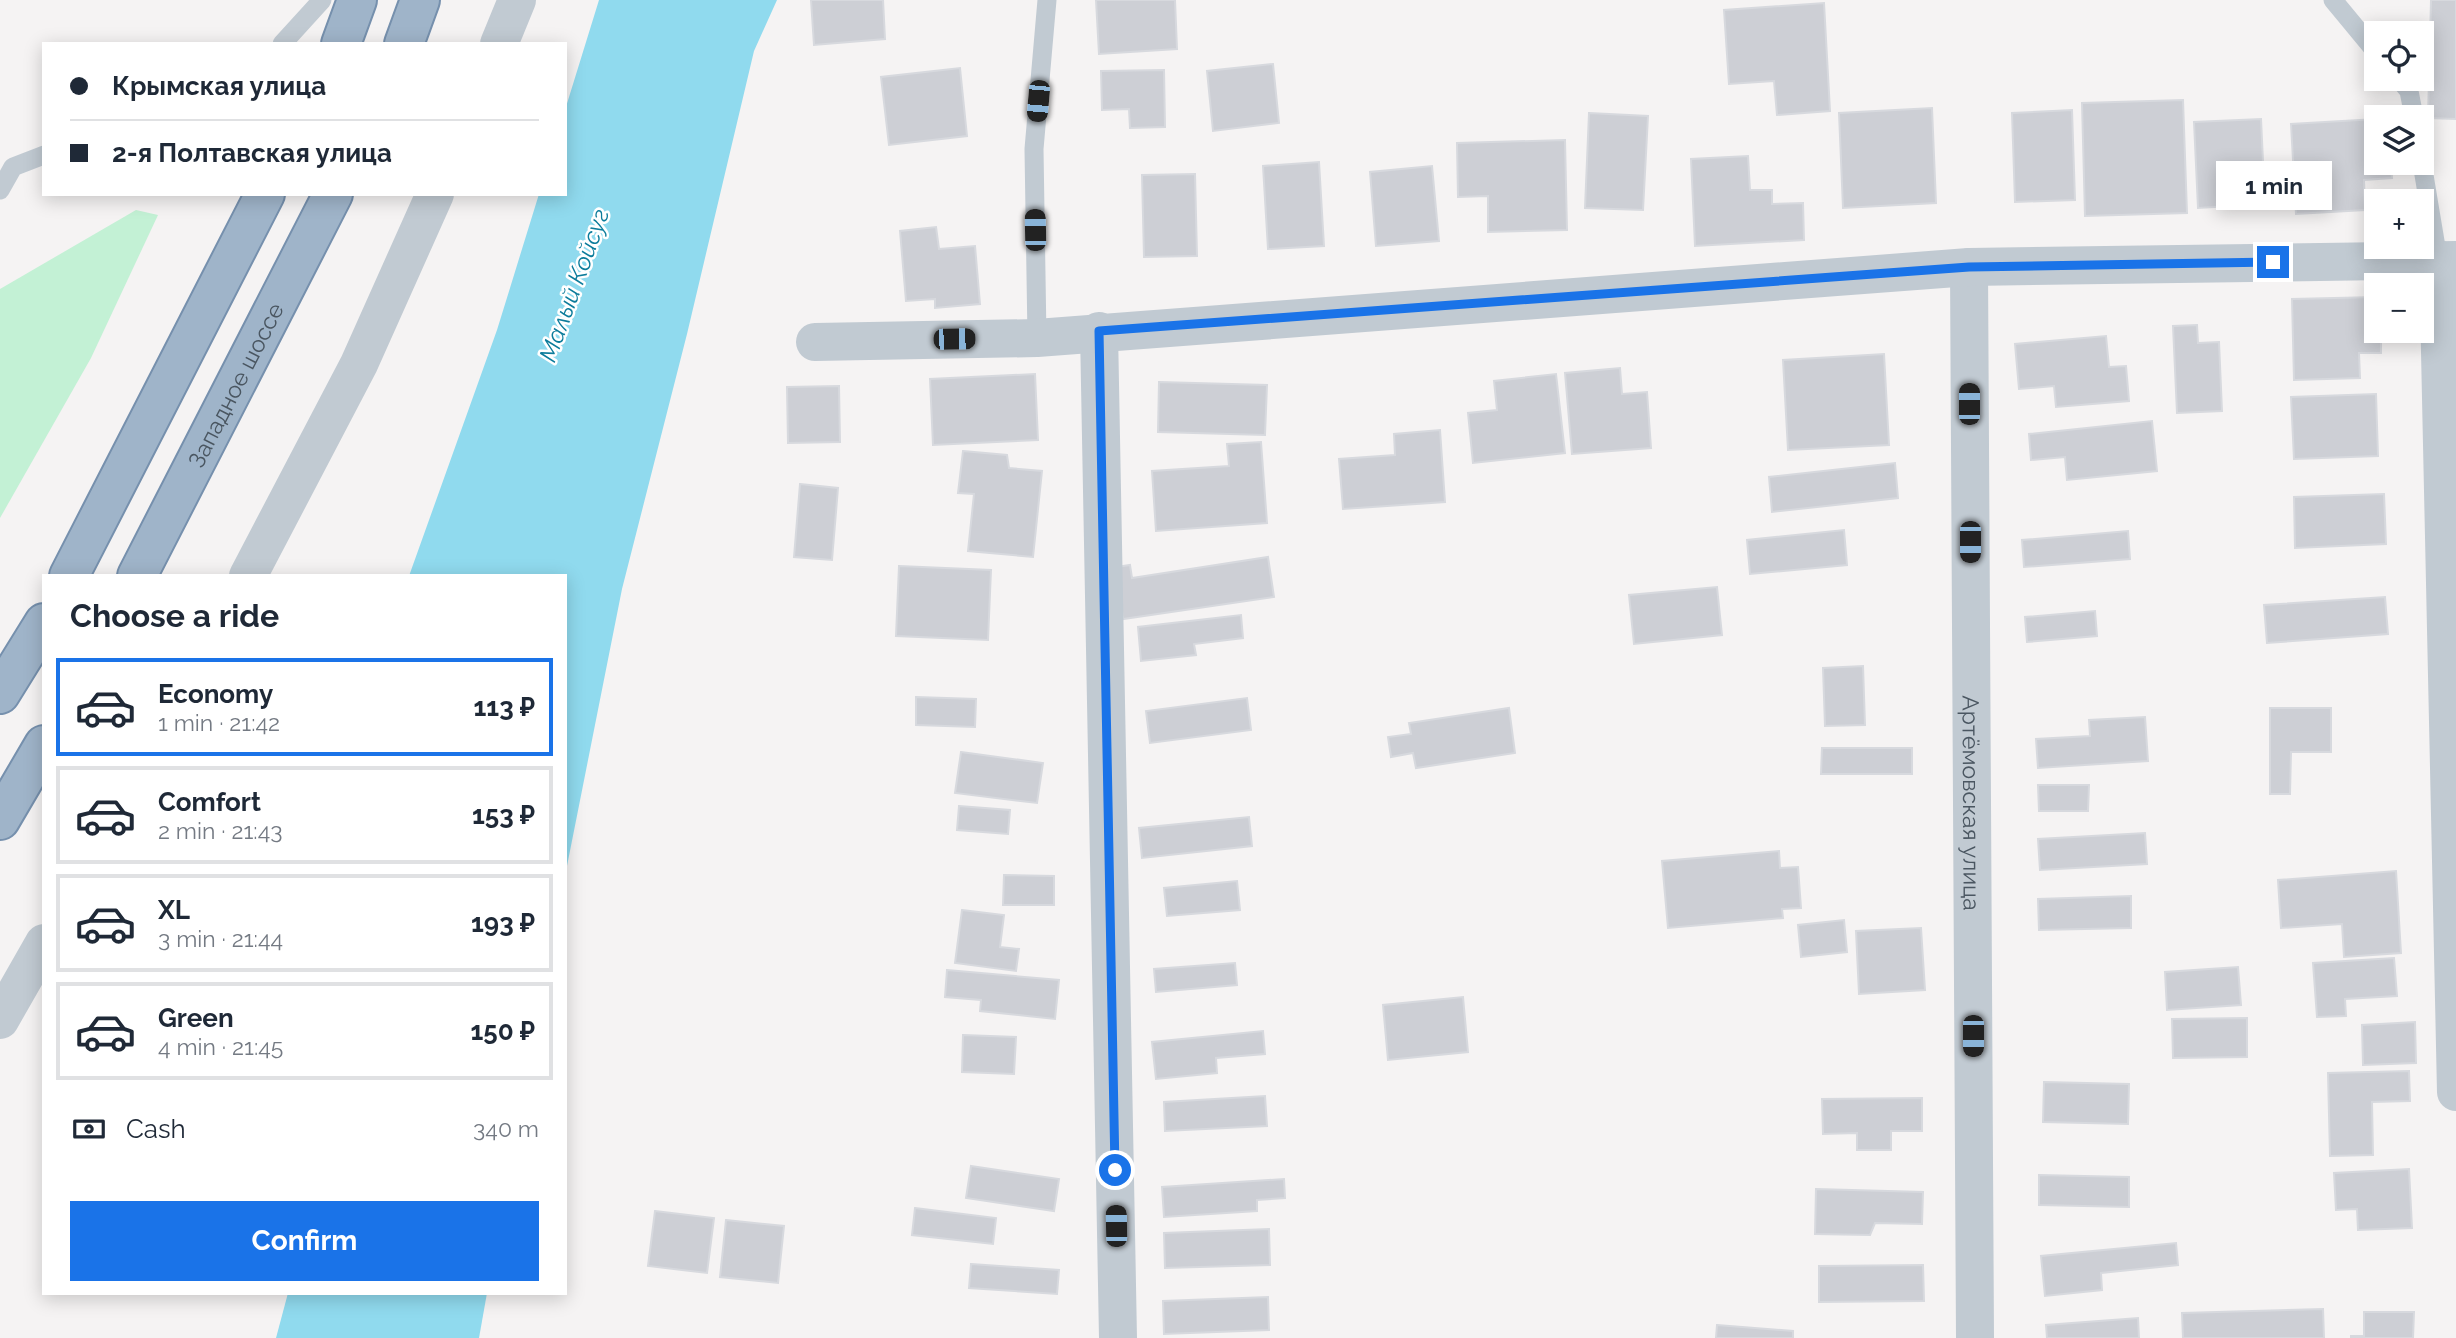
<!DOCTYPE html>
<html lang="en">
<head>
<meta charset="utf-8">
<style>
  :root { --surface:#fff; --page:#f2f2f3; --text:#1f2937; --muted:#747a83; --line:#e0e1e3; --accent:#1a73e8 }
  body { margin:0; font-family:Raleway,sans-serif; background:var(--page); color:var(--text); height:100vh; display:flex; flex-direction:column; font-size:26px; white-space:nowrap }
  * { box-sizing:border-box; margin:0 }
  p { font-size:23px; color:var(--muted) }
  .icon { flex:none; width:38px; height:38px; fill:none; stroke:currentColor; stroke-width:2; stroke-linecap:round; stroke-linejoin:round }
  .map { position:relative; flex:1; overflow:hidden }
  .side { position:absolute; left:42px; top:574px; width:525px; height:721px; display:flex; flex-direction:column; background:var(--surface); border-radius:0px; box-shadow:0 4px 18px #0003 }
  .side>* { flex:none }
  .top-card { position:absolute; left:42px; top:42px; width:525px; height:154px; border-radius:0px; box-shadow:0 4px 18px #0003; display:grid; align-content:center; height:154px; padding:0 28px; background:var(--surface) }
  .buttons { position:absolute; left:2364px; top:21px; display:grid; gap:14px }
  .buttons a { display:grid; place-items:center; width:70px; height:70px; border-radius:0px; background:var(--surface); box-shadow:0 4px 18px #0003; font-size:35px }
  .end { position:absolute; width:32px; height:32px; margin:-16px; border:9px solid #1a73e8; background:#fff; box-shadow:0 0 0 4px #fff }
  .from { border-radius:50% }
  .bubble { position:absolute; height:49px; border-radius:0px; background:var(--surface); box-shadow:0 4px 18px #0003; font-size:23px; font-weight:700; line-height:49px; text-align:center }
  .car { position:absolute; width:21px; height:42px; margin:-21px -10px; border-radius:9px; box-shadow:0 0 5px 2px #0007; background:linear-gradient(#222 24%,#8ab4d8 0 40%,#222 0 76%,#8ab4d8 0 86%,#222 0) }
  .top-card b { display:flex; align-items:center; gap:24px; height:66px; font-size:26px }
  .top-card b+b { border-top:2px solid var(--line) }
  .top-card i { width:18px; height:18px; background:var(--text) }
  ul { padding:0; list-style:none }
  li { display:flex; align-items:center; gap:21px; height:98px; margin:0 14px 10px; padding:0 14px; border:4px solid var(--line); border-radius:0px }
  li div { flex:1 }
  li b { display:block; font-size:26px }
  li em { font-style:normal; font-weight:700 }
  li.current { border-color:var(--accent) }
  li>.icon { width:63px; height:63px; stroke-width:1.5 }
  h2 { padding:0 28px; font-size:32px; line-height:84px }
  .pay { display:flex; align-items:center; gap:18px; height:77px; padding:0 28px; font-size:26px }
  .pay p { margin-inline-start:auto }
  .primary-button { display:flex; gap:14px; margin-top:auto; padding:14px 28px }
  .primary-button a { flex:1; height:80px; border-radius:0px; background:var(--accent); color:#fff; font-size:28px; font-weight:700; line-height:80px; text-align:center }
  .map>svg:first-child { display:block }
  .green { fill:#c3f1d5 }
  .water { fill:#90daee }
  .building { fill:#cdcfd5; stroke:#d7d9de; stroke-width:2 }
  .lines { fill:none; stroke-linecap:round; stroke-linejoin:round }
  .trunk-casing { stroke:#7690ad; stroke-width:42 }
  .service { stroke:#c1cad2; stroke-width:19 }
  .minor { stroke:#c1cad2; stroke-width:38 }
  .trunk { stroke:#9fb4c9; stroke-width:38 }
  .route { stroke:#1a73e8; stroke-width:9 }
  .labels { text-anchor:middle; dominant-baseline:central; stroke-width:5; stroke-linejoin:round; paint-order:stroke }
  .street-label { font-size:23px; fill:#4a5661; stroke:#fff }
  .water-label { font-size:24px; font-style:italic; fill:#0c7c9b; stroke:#fff }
</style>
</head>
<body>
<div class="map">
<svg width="2456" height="1338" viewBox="0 0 2456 1338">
  <rect width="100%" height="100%" fill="#f5f3f3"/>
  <path class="green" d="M136 210 158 215 91 358 0 518V289Z"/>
  <g class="water">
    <path d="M599 0H777L754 51 687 334 622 589 565 876V576H409L497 330 539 194H565V110Z"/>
    <path d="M288 1293H487L479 1338H276Z"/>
  </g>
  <g class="building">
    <path d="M811 0H883L885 39 814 45Z"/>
    <path d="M1096 0H1175L1177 49 1099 54Z"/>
    <path d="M2431 0H2456V119L2428 118Z"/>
    <path d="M1824 3 1830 111 1777 115 1774 81 1729 84 1724 10Z"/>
    <path d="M1273 64 1279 123 1213 131 1207 71Z"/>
    <path d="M960 68 967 136 889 145 881 77Z"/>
    <path d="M1164 70 1165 127 1130 128 1129 109 1102 110 1101 71Z"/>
    <path d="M2183 100 2187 213 2085 216 2082 103Z"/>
    <path d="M1932 108 1936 203 1843 208 1839 113Z"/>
    <path d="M2072 110 2075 200 2015 202 2012 113Z"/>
    <path d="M1589 113 1648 116 1643 210 1585 208Z"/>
    <path d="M2261 119 2265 204 2198 208 2194 122Z"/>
    <path d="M2376 119V163H2391L2392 178 2364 180 2365 210 2296 214 2291 124Z"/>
    <path d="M1565 140 1567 230 1488 232V196L1458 197 1457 143Z"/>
    <path d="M1748 156 1750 190H1772V204L1803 203 1804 240 1695 246 1691 159Z"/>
    <path d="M1319 162 1324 246 1268 249 1263 166Z"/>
    <path d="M1432 166 1439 241 1376 246 1370 172Z"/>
    <path d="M1195 174 1197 256 1144 257 1142 175Z"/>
    <path d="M936 227 939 249 975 246 980 304 935 308V299L906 301 900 231Z"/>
    <path d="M2376 297V331H2381V353H2359L2360 378 2294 380 2292 299Z"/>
    <path d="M2197 325 2198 343 2219 342 2222 411 2177 413 2173 326Z"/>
    <path d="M2106 336 2109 367 2126 366 2129 401 2056 407 2054 386 2019 389 2015 344Z"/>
    <path d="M1884 354 1889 445 1788 450 1783 360Z"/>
    <path d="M1620 368 1622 394 1647 392 1651 448 1572 454 1565 373Z"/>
    <path d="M1035 374 1038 440 933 445 930 379Z"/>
    <path d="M1556 374 1565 453 1473 463 1468 413 1497 410 1494 381Z"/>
    <path d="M1159 382 1267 385 1265 435 1158 432Z"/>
    <path d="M839 386 840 442 788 443 787 387Z"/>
    <path d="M2376 394 2378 456 2294 459 2291 397Z"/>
    <path d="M2152 421 2157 471 2067 480 2065 457 2031 460 2029 434Z"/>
    <path d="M1440 430 1445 502 1343 509 1339 459 1395 455 1394 434Z"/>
    <path d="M1261 442 1267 523 1156 531 1152 471 1229 466 1227 444Z"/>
    <path d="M963 451 1007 455 1009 468 1042 471 1033 557 968 551 974 494 958 493Z"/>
    <path d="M1895 463 1898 498 1772 512 1769 477Z"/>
    <path d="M800 484 838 488 832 560 794 557Z"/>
    <path d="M2384 494 2386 544 2295 548 2294 497Z"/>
    <path d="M1844 530 1847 565 1750 574 1747 540Z"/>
    <path d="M2128 531 2130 559 2024 567 2022 540Z"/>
    <path d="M1268 557 1274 597 1123 619 1116 567 1130 565 1132 578Z"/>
    <path d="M899 566 991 570 988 640 896 636Z"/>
    <path d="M1717 587 1722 635 1634 644 1629 595Z"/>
    <path d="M2385 597 2388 634 2267 643 2264 605Z"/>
    <path d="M2095 611 2097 636 2027 642 2025 617Z"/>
    <path d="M1241 615 1243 638 1194 644 1196 655 1141 661 1138 627Z"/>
    <path d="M1863 666 1865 725 1825 726 1823 668Z"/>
    <path d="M916 697 976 699 975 727 916 725Z"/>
    <path d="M1247 698 1251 730 1150 743 1146 711Z"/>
    <path d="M1509 708 1515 753 1416 768 1413 753 1391 757 1388 737 1411 734 1409 723Z"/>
    <path d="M2270 708H2331V752H2291L2290 794H2270Z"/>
    <path d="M2145 717 2148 761 2038 768 2036 739 2090 736 2089 720Z"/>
    <path d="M1822 748H1912V774H1821Z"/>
    <path d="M961 752 1043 763 1037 803 955 793Z"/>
    <path d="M2038 785H2089L2088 811H2039Z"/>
    <path d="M959 806 1010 810 1008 834 957 830Z"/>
    <path d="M1249 817 1252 846 1142 858 1139 828Z"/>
    <path d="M2145 833 2147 864 2040 870 2038 839Z"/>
    <path d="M1779 851 1780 868 1798 867 1801 908 1782 909 1783 918 1668 928 1662 861Z"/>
    <path d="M2396 871 2401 953 2344 957 2342 924 2281 928 2278 880Z"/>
    <path d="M1004 875 1054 876V905H1003Z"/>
    <path d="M1237 881 1240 910 1167 916 1164 888Z"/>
    <path d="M2131 896V928L2039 930 2038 899Z"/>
    <path d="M962 910 1004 915 1000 947 1019 949 1016 971 955 963Z"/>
    <path d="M1844 920 1847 952 1801 957 1798 925Z"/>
    <path d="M1921 928 1925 990 1859 994 1856 931Z"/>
    <path d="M2394 958 2397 996 2345 999 2346 1016 2317 1017 2313 963Z"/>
    <path d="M1235 963 1237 985 1156 992 1154 969Z"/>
    <path d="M2238 967 2241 1005 2167 1010 2165 972Z"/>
    <path d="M947 970 1059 980 1055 1019 980 1011 981 1000 945 997Z"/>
    <path d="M1463 997 1468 1052 1388 1060 1383 1005Z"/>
    <path d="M2247 1018V1057L2173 1058 2172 1019Z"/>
    <path d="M2415 1022 2416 1063 2363 1065 2362 1025Z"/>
    <path d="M1263 1031 1265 1054 1216 1058 1217 1073 1156 1079 1152 1042Z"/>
    <path d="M963 1035 1016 1037 1014 1074 962 1072Z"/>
    <path d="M2409 1071 2410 1101 2372 1102 2373 1155 2330 1156 2328 1073Z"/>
    <path d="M2044 1082 2129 1084 2128 1124 2043 1122Z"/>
    <path d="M1265 1096 1267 1126 1165 1131 1164 1102Z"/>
    <path d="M1922 1098V1131H1891V1150H1857V1133L1823 1134 1822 1099Z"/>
    <path d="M971 1166 1059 1179 1054 1211 966 1198Z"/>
    <path d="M2409 1169 2412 1228 2358 1230 2357 1209 2336 1210 2334 1173Z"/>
    <path d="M2039 1175 2129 1177V1207L2039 1205Z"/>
    <path d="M1284 1179 1285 1198 1257 1200V1211L1164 1217 1162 1187Z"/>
    <path d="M1816 1189 1923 1192 1922 1224 1875 1223 1870 1235 1815 1234Z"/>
    <path d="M915 1208 996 1218 993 1244 912 1235Z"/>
    <path d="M655 1211 714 1218 707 1273 648 1266Z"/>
    <path d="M726 1220 784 1226 778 1283 720 1277Z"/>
    <path d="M1269 1229 1270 1265 1165 1268 1164 1233Z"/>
    <path d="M2176 1243 2178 1265 2101 1273 2102 1290 2045 1296 2041 1256Z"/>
    <path d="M971 1264 1059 1270 1057 1294 969 1288Z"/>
    <path d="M1923 1265 1924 1301 1819 1302V1266Z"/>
    <path d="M1268 1297 1269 1330 1164 1334 1163 1301Z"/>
    <path d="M2323 1309 2324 1338H2183L2182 1313Z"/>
    <path d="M2364 1312H2414L2413 1338H2351V1336H2364Z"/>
    <path d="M2138 1318 2139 1338H2047L2046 1325Z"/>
    <path d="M1717 1325 1793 1331V1338H1716Z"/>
  </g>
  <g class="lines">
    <defs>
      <g id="trunk">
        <path d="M341 44 357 0"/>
        <path d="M404 44 420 0"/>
        <path d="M69 576 265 194"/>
        <path id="s2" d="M137 576 333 194"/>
        <path d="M0 694 44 623"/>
        <path d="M0 820 44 745"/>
      </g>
    </defs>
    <use href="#trunk" class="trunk-casing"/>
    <g class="service">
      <path d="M2333 0 2376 52"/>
      <path d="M282 44 322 0"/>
      <path d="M2399 79 2409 91 2414 117"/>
      <path d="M2422 163 2438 259"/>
      <path d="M0 190 13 167 44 155"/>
      <path d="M1037 338 1034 149 1047 0"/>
    </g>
    <g class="minor">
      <path d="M499 44 517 0"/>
      <path d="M2438 259 2456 1092"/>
      <path id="s1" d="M1969 267 1975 1338"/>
      <path d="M1099 331 1118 1338"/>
      <path d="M815 342 1037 338 1969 267 2456 260"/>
      <path d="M248 576 359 364 435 194"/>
      <path d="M0 1020 44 943"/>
    </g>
    <use href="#trunk" class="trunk"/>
  </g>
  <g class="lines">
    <path class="route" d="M1115 1170 1099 331 1969 267 2273 262"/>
  </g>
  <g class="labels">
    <g class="street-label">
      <text stroke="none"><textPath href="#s2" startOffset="215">Западное шоссе</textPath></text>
      <text stroke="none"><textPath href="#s1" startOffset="536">Артёмовская улица</textPath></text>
    </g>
    <g class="water-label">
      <text transform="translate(574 285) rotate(-70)">Малый Койсуг</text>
    </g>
  </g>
</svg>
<div class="buttons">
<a><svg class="icon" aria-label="locate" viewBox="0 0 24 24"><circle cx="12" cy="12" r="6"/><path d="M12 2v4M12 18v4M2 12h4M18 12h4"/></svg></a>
<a><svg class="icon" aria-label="layers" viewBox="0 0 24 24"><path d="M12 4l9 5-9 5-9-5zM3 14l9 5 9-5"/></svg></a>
<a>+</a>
<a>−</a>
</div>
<i class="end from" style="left:1115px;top:1170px"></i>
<i class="end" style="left:2273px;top:262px"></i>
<div class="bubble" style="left:2216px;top:161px;width:116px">1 min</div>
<i class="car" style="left:1038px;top:101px;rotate:185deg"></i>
<i class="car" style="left:1035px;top:230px;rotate:359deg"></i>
<i class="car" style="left:954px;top:339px;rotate:89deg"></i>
<i class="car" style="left:1969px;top:404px;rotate:0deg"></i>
<i class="car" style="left:1970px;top:542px;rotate:180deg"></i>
<i class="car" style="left:1973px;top:1036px;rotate:180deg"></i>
<i class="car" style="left:1116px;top:1226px;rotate:359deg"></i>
<div class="top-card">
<b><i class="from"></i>Крымская улица</b>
<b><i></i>2-я Полтавская улица</b>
</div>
<section class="side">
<h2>Choose a ride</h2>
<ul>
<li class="current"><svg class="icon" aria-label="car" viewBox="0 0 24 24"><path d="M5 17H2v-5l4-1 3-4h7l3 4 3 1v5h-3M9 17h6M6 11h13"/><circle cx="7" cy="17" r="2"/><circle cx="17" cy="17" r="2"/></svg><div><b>Economy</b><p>1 min · 21:42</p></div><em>113 ₽</em></li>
<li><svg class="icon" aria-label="car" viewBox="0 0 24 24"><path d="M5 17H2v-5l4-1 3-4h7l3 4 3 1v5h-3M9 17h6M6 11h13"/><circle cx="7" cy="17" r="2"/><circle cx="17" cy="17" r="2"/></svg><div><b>Comfort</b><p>2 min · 21:43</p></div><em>153 ₽</em></li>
<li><svg class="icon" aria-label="car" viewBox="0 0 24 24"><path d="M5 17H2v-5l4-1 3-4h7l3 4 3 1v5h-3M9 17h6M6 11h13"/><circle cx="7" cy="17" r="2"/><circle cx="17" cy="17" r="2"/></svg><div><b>XL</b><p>3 min · 21:44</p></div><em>193 ₽</em></li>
<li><svg class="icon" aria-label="car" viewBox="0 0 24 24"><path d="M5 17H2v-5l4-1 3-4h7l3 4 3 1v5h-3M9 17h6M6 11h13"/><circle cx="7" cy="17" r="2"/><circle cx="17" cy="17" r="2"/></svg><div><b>Green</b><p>4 min · 21:45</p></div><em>150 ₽</em></li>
</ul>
<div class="pay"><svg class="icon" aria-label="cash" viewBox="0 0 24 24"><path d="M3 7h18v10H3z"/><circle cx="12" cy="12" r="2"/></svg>Cash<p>340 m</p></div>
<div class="primary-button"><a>Confirm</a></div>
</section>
</div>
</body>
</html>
